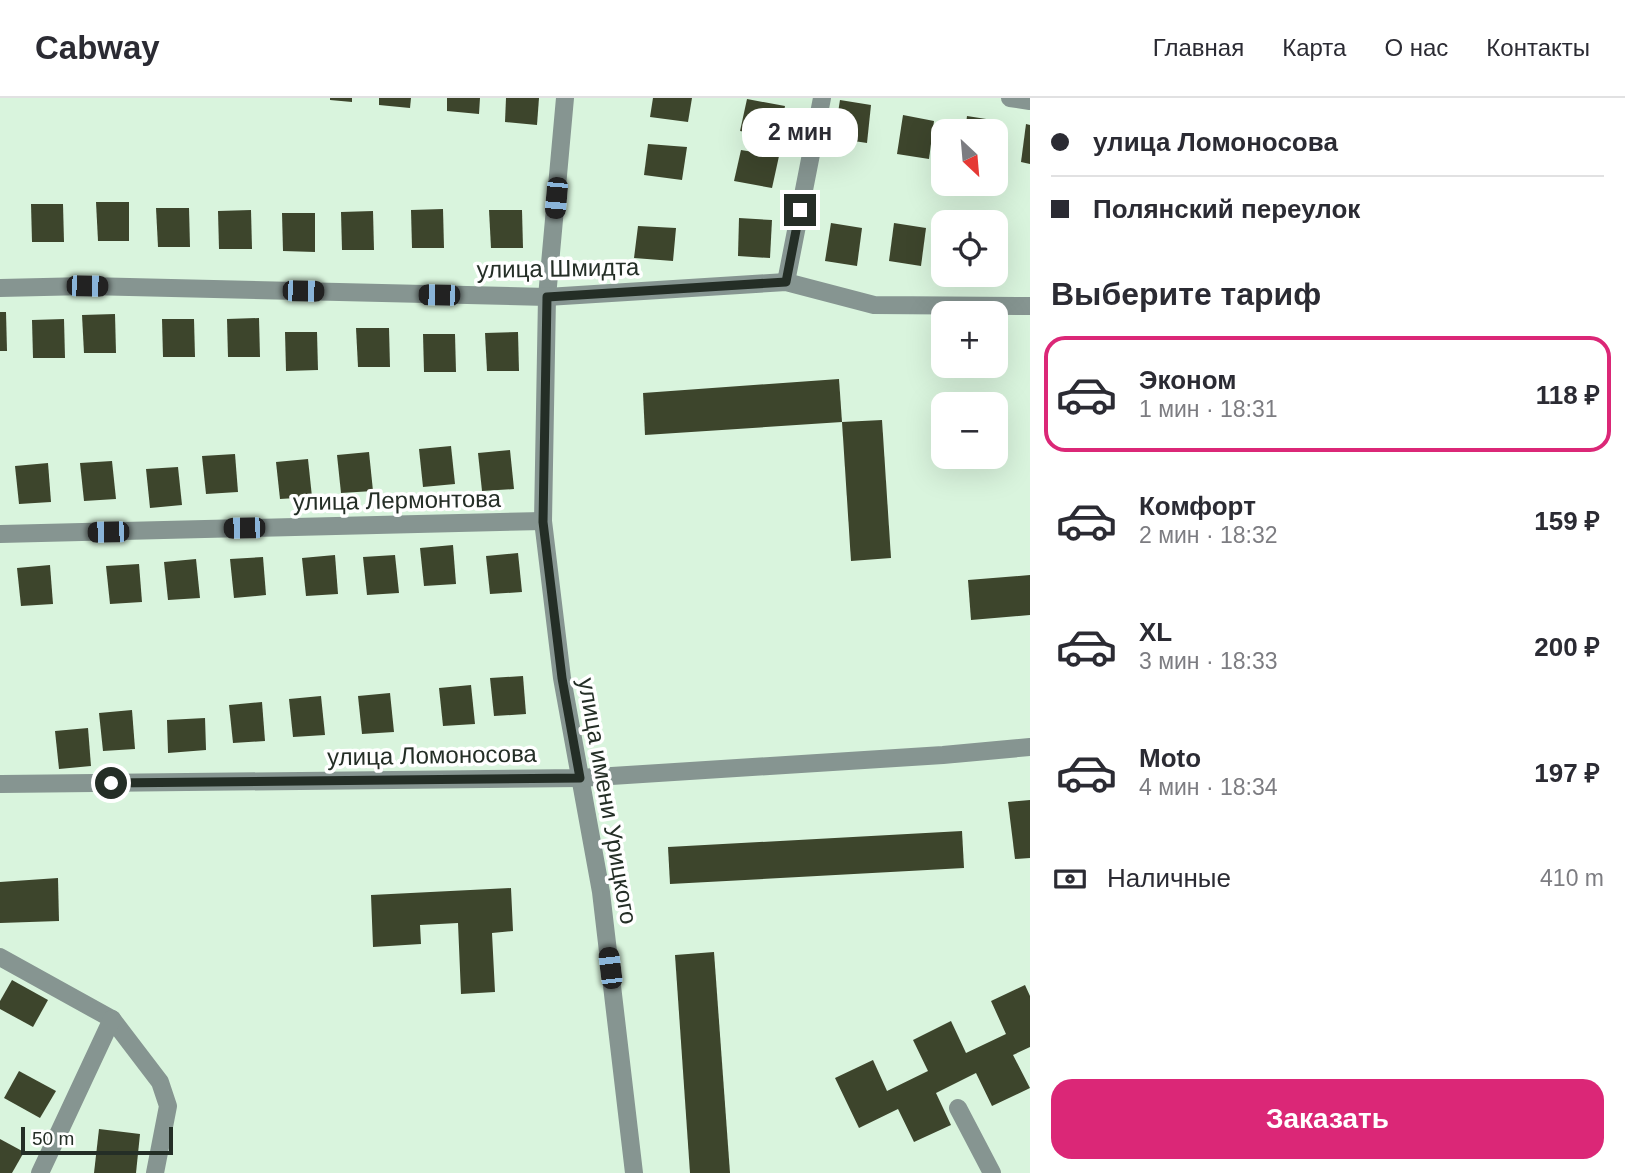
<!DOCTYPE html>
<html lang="ru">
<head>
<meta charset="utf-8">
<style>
  :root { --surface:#fff; --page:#f7f7f7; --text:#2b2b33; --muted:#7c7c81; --line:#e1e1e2; --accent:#db2777 }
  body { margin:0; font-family:Arial,sans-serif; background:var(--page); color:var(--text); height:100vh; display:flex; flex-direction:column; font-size:26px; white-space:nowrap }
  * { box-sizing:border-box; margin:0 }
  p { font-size:23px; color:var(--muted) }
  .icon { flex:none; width:38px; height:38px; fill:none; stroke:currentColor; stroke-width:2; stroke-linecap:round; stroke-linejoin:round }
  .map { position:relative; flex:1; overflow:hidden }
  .drawer { display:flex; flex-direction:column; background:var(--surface); width:595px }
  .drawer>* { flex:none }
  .guide { display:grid; align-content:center; height:154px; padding:0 21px; background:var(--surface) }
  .needle { width:46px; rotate:154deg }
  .buttons { position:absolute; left:931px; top:21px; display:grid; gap:14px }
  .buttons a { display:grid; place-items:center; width:77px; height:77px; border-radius:14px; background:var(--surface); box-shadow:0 7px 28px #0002; font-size:35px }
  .scale { position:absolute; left:21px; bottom:18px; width:152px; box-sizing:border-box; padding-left:7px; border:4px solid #242e26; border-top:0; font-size:19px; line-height:24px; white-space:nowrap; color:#242e26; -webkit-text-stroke:5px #fff; paint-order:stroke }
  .end { position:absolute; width:32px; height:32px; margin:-16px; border:9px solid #242e26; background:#fff; box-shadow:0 0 0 4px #fff }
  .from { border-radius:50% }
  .bubble { position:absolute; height:49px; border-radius:21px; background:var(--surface); box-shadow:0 7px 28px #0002; font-size:23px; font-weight:700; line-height:49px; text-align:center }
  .car { position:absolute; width:21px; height:42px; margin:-21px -10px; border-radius:9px; box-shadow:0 0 5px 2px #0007; background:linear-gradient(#222 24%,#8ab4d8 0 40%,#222 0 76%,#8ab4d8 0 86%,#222 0) }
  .guide b { display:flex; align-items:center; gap:24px; height:66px; font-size:26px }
  .guide b+b { border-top:2px solid var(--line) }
  .guide i { width:18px; height:18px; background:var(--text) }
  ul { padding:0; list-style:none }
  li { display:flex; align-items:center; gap:21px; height:116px; margin:0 14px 10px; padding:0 7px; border:4px solid transparent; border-radius:21px }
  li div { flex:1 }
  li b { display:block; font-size:26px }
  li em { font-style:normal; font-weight:700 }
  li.on { border-color:var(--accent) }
  li>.icon { width:63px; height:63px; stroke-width:1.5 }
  h2 { padding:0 21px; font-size:32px; line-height:84px }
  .pay { display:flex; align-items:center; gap:18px; height:77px; padding:0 21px; font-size:26px }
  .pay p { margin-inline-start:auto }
  .primary-button { display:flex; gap:14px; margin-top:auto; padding:14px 21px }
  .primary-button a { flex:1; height:80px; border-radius:21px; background:var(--accent); color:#fff; font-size:28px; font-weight:700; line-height:80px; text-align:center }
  header { display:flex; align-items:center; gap:42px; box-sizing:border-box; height:98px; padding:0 35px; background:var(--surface); border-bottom:2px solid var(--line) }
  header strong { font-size:33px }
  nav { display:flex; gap:38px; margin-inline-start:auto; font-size:24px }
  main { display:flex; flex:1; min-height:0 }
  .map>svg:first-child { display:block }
  .building { fill:#3d452c }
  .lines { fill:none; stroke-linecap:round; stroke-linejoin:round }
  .minor { stroke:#869591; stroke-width:18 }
  .route { stroke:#242e26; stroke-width:9 }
  .labels { text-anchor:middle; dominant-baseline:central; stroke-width:7; stroke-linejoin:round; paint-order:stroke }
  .street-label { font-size:24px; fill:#242e26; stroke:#fff }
</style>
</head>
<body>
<header>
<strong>Cabway</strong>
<nav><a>Главная</a><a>Карта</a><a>О нас</a><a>Контакты</a></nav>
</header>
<main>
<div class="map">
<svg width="1030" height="1075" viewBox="0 0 1030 1075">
  <rect width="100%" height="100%" fill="#d9f4dd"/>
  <g class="building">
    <path d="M330 0H352V4L330 2Z"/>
    <path d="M379 0H411L410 10 379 7Z"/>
    <path d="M447 0H480L479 16 447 13Z"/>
    <path d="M506 0H539L537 27 505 24Z"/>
    <path d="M653 0H692L688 24 650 19Z"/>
    <path d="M747 1 785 8 779 40 740 33Z"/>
    <path d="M840 2 871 7 867 45 834 40Z"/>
    <path d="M903 17 934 23 929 61 897 56Z"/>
    <path d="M967 18 999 23 997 33H965Z"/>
    <path d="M1026 26 1030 27V66L1021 64Z"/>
    <path d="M648 46 687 49 682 82 644 77Z"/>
    <path d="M741 52 779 58 772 90 734 83Z"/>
    <path d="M96 104H129V143H98Z"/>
    <path d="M31 106H63L64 144H32Z"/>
    <path d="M156 110H189L190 149H158Z"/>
    <path d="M443 111 444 150H412L411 112Z"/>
    <path d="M251 112 252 151H219L218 113Z"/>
    <path d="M489 112H522L523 150H491Z"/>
    <path d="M373 113 374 152H342L341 114Z"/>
    <path d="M282 115H315V154L283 153Z"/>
    <path d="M739 120 772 122 770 160 738 158Z"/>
    <path d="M831 125 862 130 857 168 825 163Z"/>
    <path d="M894 125 926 130 921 168 889 163Z"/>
    <path d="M638 128 676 130 673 163 634 160Z"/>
    <path d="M0 214H6L7 253H0Z"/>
    <path d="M115 216 116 255H84L82 217Z"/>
    <path d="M259 220 260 259H228L227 221Z"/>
    <path d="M64 221 65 260H33L32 222Z"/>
    <path d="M162 221H194L195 259H163Z"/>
    <path d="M356 230H389L390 269H358Z"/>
    <path d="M285 234H317L318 272 286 273Z"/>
    <path d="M518 234 519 273H487L485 235Z"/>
    <path d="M423 236H455L456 274H424Z"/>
    <path d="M839 281 842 324 645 337 643 295Z"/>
    <path d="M882 322 891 460 851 463 842 324Z"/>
    <path d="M451 348 455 386 423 389 419 351Z"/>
    <path d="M510 352 514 391 482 393 478 355Z"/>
    <path d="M369 354 373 393 341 395 337 357Z"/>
    <path d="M235 356 238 394 206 396 202 358Z"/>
    <path d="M308 361 312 399 280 401 276 364Z"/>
    <path d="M112 363 116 401 84 403 80 365Z"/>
    <path d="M48 365 51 404 19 406 15 368Z"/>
    <path d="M178 369 182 407 150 410 146 371Z"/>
    <path d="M453 447 456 486 424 488 420 450Z"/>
    <path d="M518 455 522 494 490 496 486 458Z"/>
    <path d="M335 457 338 496 306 498 302 460Z"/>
    <path d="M395 457 399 495 367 497 363 459Z"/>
    <path d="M263 459 266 497 234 500 230 461Z"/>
    <path d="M196 461 200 500 168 502 164 464Z"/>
    <path d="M139 466 142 504 110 506 106 468Z"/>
    <path d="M50 467 53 506 21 508 17 470Z"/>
    <path d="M1030 477V517L971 522 968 482Z"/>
    <path d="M523 578 526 616 494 618 490 580Z"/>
    <path d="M471 587 475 626 443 628 439 590Z"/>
    <path d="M390 595 394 634 362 636 358 598Z"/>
    <path d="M321 598 325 637 293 639 289 601Z"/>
    <path d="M262 604 265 643 233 645 229 607Z"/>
    <path d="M132 612 135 651 103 653 99 615Z"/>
    <path d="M205 620 206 652 168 655 167 622Z"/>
    <path d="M88 630 91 668 59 671 55 633Z"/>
    <path d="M1030 702V760L1015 761 1008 704Z"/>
    <path d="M962 733 964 770 670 786 668 749Z"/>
    <path d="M58 780 59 823 0 825V784Z"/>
    <path d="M511 790 513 833 492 835 495 894 461 896 458 825 420 827 421 846 373 849 371 797Z"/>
    <path d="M714 854 730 1075H690L675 857Z"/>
    <path d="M12 882 48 902 33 929 0 911V903Z"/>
    <path d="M1025 887 1030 898V949L1013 957 1030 990 992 1008 976 975 936 995 951 1027 914 1044 898 1011 859 1030 835 980 873 962 887 993 928 973 913 942 951 923 966 955 1006 936 991 903Z"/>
    <path d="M19 973 56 993 40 1020 4 1000Z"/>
    <path d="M99 1031 140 1036 136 1075H94Z"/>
    <path d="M0 1041 24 1054 12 1075H0Z"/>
  </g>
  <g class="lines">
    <g class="minor">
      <path d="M565 0 547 199 543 423 562 580 601 794 634 1075"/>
      <path d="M1010 0 1030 3"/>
      <path d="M786 184 822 0"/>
      <path d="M0 190 87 188 547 199 786 184 874 207 1030 208"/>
      <path d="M0 436 543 423"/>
      <path d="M1 686 580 680 943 657 1030 649"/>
      <path d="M0 859 112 921 160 984 168 1008 155 1075"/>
      <path d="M958 1010 992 1075"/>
      <path d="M40 1075 112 921"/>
    </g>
  </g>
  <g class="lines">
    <path class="route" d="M111 685 580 680 562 580 543 424 547 199 786 184 800 112"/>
  </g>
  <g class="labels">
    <g class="street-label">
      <text transform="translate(558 170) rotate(-1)">улица Шмидта</text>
      <text transform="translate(397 402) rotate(-1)">улица Лермонтова</text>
      <text transform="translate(432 657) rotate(-1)">улица Ломоносова</text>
      <text transform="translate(608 703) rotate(80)">улица имени Урицкого</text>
    </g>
  </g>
</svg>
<div class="buttons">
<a><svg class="needle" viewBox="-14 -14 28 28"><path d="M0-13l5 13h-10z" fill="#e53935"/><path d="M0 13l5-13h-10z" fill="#7c7c81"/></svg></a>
<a><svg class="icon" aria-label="locate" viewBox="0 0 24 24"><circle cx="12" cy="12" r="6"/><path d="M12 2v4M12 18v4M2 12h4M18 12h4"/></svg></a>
<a>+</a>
<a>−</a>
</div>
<div class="scale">50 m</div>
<i class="end from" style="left:111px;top:685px"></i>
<i class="end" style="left:800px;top:112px"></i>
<div class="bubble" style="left:742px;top:10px;width:116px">2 мин</div>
<i class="car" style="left:556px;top:100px;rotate:185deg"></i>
<i class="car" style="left:87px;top:188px;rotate:91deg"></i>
<i class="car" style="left:303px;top:193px;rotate:91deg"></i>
<i class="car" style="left:439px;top:197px;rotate:271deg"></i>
<i class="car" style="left:244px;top:430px;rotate:269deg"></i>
<i class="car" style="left:108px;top:434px;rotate:269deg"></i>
<i class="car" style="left:610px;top:870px;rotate:353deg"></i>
</div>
<section class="drawer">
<div class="guide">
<b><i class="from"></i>улица Ломоносова</b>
<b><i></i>Полянский переулок</b>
</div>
<h2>Выберите тариф</h2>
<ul>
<li class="on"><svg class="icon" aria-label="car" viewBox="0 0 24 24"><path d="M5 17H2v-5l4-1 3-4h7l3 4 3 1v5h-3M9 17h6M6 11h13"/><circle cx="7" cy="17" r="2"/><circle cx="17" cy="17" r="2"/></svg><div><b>Эконом</b><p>1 мин · 18:31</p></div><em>118 ₽</em></li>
<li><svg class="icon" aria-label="car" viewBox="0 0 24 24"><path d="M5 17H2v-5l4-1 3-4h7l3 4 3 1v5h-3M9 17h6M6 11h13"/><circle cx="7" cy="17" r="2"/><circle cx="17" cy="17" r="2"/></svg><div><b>Комфорт</b><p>2 мин · 18:32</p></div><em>159 ₽</em></li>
<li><svg class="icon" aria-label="car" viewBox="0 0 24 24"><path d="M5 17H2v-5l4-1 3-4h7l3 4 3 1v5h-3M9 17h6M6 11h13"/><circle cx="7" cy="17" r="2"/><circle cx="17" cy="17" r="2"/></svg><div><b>XL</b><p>3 мин · 18:33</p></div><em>200 ₽</em></li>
<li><svg class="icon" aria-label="car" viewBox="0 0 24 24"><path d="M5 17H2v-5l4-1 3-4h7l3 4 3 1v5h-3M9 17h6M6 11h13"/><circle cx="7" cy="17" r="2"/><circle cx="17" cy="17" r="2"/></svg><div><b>Moto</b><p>4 мин · 18:34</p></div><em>197 ₽</em></li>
</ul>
<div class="pay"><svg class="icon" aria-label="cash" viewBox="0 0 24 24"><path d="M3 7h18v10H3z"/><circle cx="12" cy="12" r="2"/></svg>Наличные<p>410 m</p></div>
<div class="primary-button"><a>Заказать</a></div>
</section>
</main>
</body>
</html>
